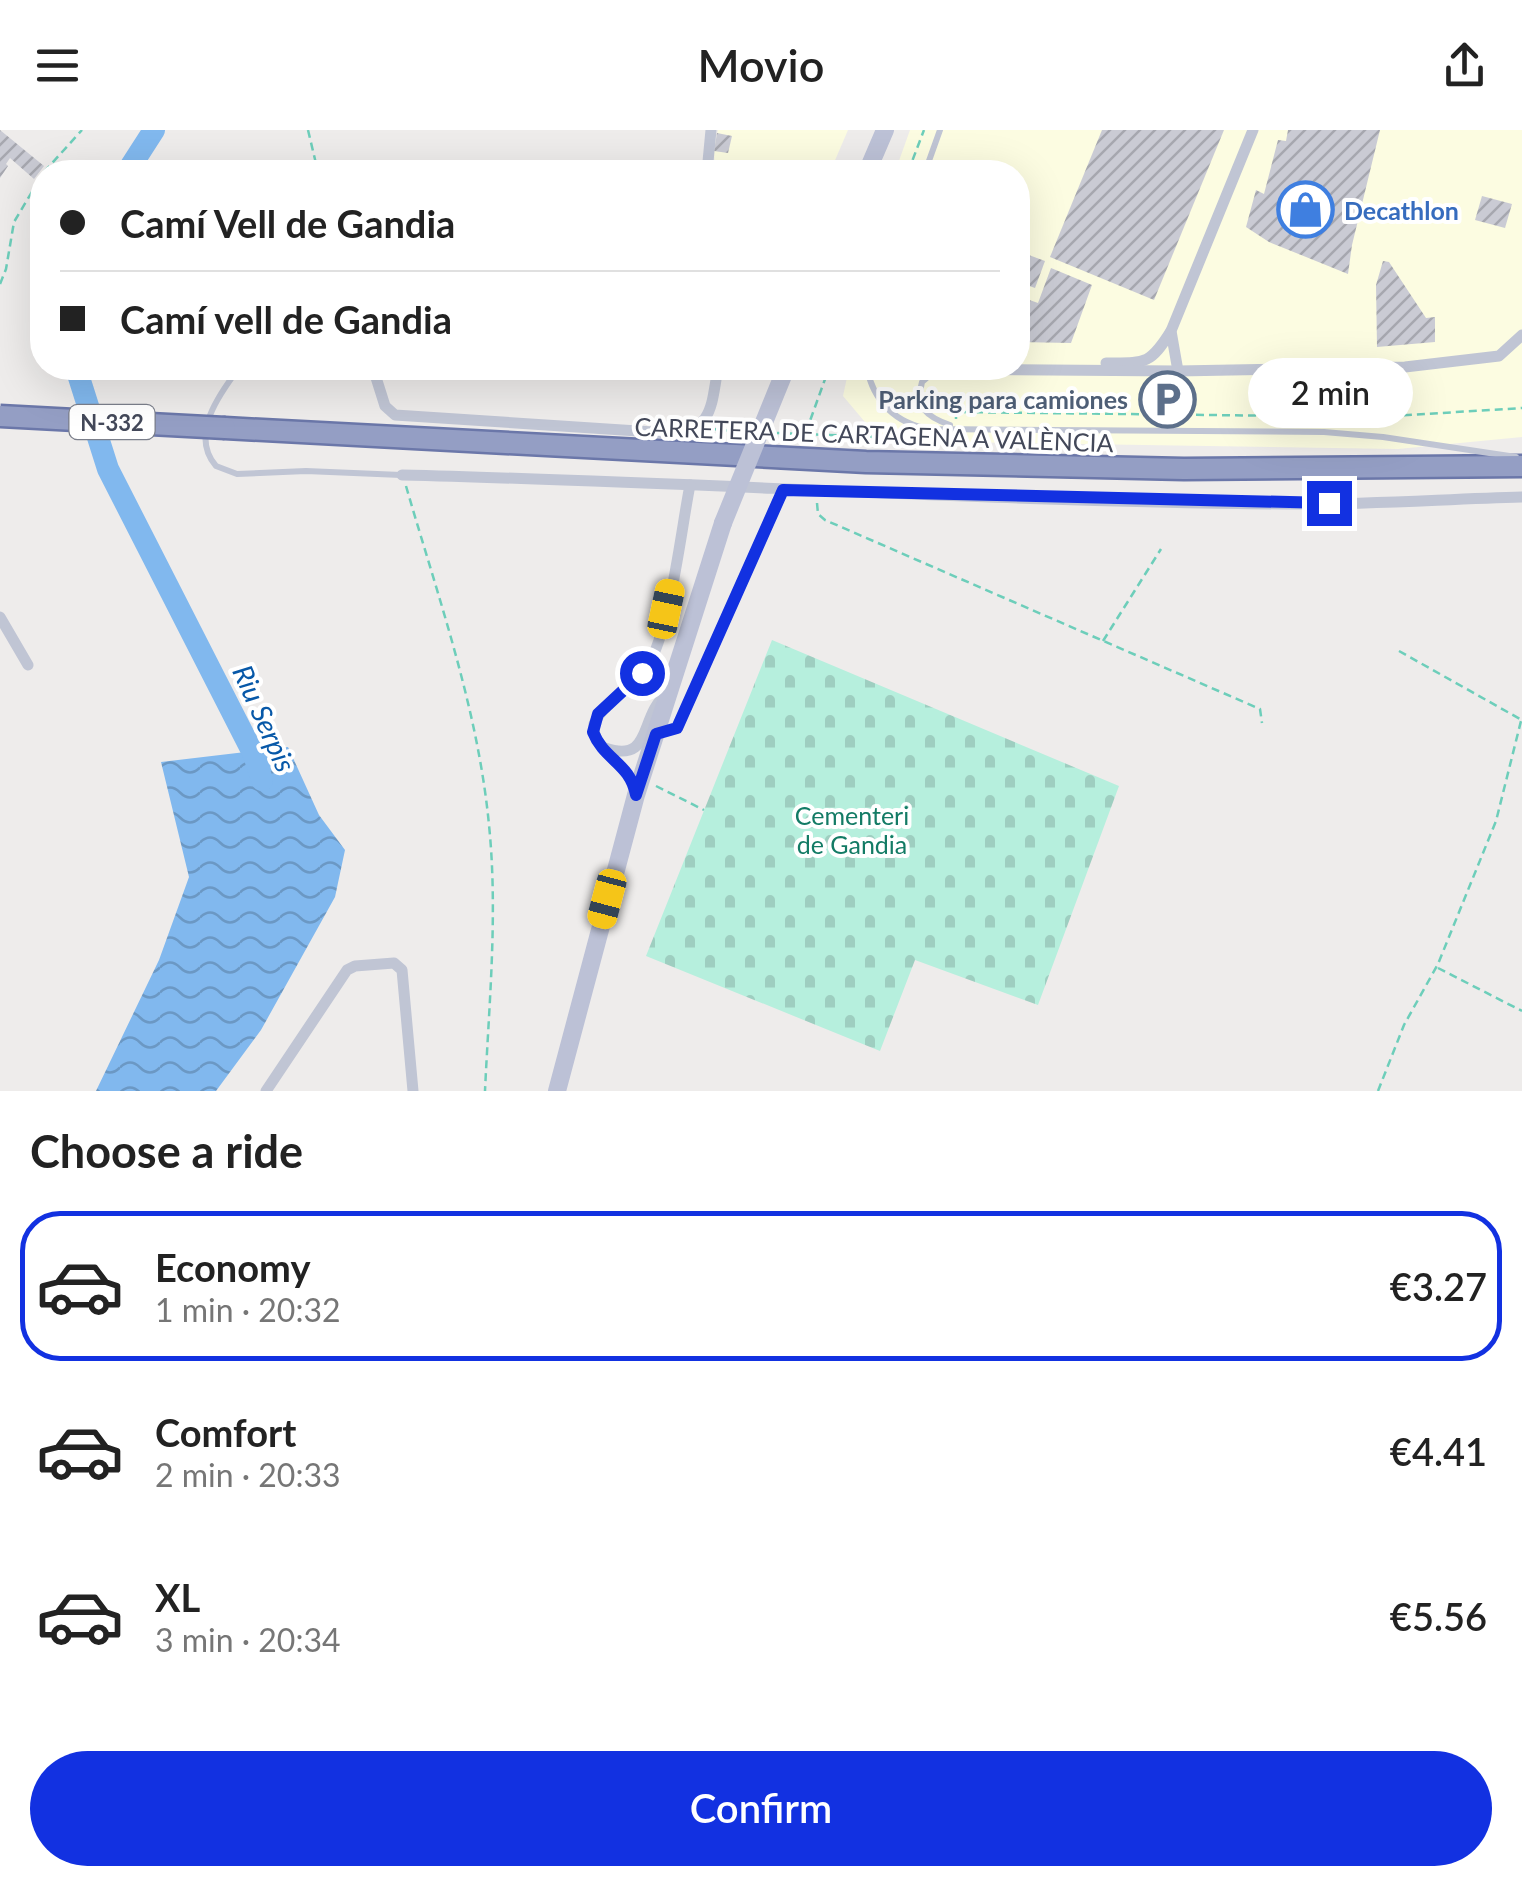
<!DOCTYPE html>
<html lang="en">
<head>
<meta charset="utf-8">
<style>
  :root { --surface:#fff; --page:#f6f6f6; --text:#222; --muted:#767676; --line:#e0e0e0; --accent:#1231e1 }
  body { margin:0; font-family:Lato,sans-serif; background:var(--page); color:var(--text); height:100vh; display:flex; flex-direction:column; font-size:38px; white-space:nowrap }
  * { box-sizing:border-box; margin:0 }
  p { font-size:32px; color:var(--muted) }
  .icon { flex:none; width:55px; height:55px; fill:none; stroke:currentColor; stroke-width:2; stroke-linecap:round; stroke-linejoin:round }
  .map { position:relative; height:961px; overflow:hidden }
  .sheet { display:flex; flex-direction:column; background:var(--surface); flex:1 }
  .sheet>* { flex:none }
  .banner { position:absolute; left:30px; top:30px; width:1000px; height:220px; border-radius:40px; box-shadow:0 10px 40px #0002; display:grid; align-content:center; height:220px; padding:0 30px; background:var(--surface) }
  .end { position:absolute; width:45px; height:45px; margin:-22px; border:12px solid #1231e1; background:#fff; box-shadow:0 0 0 5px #fff }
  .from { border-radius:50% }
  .bubble { position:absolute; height:70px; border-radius:35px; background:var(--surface); box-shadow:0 10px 40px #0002; font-size:32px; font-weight:600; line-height:70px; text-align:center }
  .car { position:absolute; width:30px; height:60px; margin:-30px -15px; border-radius:12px; box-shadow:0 0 8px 2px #0007; background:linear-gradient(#f5c518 24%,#345 0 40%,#f5c518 0 76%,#345 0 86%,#f5c518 0) }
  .banner b { display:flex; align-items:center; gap:35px; height:95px; font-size:38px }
  .banner b+b { border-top:2px solid var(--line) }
  .banner i { width:25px; height:25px; background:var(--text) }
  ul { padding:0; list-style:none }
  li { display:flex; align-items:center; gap:30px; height:150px; margin:0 20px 15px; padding:0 10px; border:5px solid transparent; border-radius:40px }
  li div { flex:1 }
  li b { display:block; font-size:38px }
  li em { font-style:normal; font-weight:600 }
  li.selected { border-color:var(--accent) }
  li>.icon { width:90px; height:90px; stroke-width:1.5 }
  h2 { padding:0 30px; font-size:45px; line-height:120px }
  .cta { display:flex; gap:20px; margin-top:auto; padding:20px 30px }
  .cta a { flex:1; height:115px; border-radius:60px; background:var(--accent); color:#fff; font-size:40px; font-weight:600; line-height:115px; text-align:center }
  header { display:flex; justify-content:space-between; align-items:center; height:130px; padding:0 30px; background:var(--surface); font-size:45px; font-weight:600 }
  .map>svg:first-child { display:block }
  .commercial { fill:#fcfce1 }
  .cemetery { fill:url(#cemetery-stones) }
  .water { fill:url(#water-waves) }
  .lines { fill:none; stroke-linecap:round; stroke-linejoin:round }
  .river { stroke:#81b8ee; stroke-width:22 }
  .building { fill:url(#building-hatch) }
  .trunk-casing { stroke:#6b77a9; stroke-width:25 }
  .path { stroke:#6dceba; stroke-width:2.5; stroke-dasharray:8 5; stroke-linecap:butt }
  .service { stroke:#c0c5d4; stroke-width:6 }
  .minor { stroke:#c0c5d4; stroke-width:11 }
  .secondary { stroke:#bcc1d6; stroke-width:18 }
  .trunk { stroke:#949ec4; stroke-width:20 }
  .trunk-bridge-casing { stroke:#6b77a9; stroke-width:25; stroke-linecap:butt }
  .secondary-bridge { stroke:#bcc1d6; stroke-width:18 }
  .trunk-bridge { stroke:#949ec4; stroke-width:20 }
  .route { stroke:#1231e1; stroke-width:12 }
  .labels { text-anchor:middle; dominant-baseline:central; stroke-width:8; stroke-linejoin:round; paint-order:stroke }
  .shield { fill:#fff; stroke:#7b7f8b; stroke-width:2.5 }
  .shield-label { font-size:22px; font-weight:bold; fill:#434859 }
  .shop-label { font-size:25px; font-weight:bold; fill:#366cbe; stroke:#fff; text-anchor:start }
  .service-label { font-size:25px; font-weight:bold; fill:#4e5e75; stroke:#fff; text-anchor:end }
  .street-label { font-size:25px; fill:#434859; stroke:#fff }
  .park-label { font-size:25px; fill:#137b65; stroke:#fff }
  .water-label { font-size:28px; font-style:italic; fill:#0758a8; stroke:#fff }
</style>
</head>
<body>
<header><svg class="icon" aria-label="menu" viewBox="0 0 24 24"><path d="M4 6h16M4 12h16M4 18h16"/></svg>Movio<svg class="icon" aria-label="share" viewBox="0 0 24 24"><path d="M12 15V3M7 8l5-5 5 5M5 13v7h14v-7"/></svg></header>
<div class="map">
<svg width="1522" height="961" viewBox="0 0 1522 961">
  <defs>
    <pattern id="cemetery-stones" width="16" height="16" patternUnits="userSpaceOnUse" patternTransform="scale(2.5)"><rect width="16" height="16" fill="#b6efdd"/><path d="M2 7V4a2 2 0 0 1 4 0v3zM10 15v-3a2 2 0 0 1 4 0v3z" fill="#9ecec0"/></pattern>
    <pattern id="water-waves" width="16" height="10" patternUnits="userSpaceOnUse" patternTransform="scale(2.5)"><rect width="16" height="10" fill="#81b8ee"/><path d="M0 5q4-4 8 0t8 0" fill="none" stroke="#6b98c4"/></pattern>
    <pattern id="building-hatch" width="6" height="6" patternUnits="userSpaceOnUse" patternTransform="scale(2.5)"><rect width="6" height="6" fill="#cacbd4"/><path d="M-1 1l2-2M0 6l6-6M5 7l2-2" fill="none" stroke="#a6a7af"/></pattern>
  </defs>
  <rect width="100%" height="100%" fill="#eeeceb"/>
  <g class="commercial">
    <path d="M718 0H848L830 42H715L714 21Z"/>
    <path d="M910 0H1522V307L1398 319 881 311 843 266 849 238H1018V42H895Z"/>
  </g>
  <path class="cemetery" d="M772 510 1119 656 1038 875 915 830 880 921 646 826Z"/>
  <path class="water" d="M288 617 319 685 345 720 335 767 261 900 216 961H96L159 830 189 747 161 632Z"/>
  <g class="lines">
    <g class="river">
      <path d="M127 42 154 0"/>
      <path d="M76 238 108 339 254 625 262 650"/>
    </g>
  </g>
  <g class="building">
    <path d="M0 0 44 36 34 49 10 28 6 34 8 36 0 48Z"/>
    <path d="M1102 0H1224L1154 170 1050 127Z"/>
    <path d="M1288 0H1380L1352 115 1348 144 1269 112 1246 97 1256 60 1264 64 1278 10 1286 11Z"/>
    <path d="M717 3 732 6 728 23 714 21Z"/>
    <path d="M1482 66 1512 74 1505 98 1475 90Z"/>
    <path d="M1018 121 1045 131 1035 158 1018 152Z"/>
    <path d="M1383 131 1389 132 1426 188 1435 187V212L1377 217 1376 155Z"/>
    <path d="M1051 138 1092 155 1071 213 1018 212V166L1038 173Z"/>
  </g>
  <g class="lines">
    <defs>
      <path id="trunk" d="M225 298 866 332 1184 339 1522 336"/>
    </defs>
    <use href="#trunk" class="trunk-casing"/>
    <g class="path">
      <path d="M308 0 318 42"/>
      <path d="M44 42 82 0"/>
      <path d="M908 42 924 0"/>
      <path d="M0 154 6 139 14 92 42 45"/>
      <path d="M956 289V282L1376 287 1522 278"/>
      <path d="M712 299 744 302"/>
      <path d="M806 302 829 238"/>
      <path d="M777 303 929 309"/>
      <path d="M937 309 955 310V307"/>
      <path d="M406 356C438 467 478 579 489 695 498 783 489 873 485 961"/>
      <path d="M817 373 818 384 825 390 1260 579 1262 593"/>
      <path d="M1103 511 1161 419"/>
      <path d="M1399 521 1520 589"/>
      <path d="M656 656 704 680"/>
      <path d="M1438 838 1522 881"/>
      <path d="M1378 961 1404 895 1438 834 1496 691 1522 587"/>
    </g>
    <g class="service">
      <path d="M925 42 940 0"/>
      <path d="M239 238C220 263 189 305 216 336L237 344 306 341 401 345"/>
      <path d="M867 238C873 271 896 294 930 299L1324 302 1383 307 1516 327"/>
      <path d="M937 239 922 252C915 278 927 287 950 295"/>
    </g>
    <g class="minor">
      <path d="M707 42 711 0"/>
      <path d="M1106 233C1145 233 1150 235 1171 201"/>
      <path d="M373 238 385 276 395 285 668 303C714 302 711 275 718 238"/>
      <path d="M937 239 1178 241 1405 237 1499 226 1522 205"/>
      <path d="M1178 241 1171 201 1253 0"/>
      <path d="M402 345C697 352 992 372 1287 374 1365 375 1444 369 1522 367"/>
      <path d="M0 487 28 535"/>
      <path d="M656 604 677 598 783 360"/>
      <path d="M605 618C654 634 638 586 667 564"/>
      <path d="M636 663C629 631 592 624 594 594 605 570 632 559 647 537 670 502 681 400 690 355"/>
      <path d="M266 961 347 840 355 836 394 833 402 840 413 961"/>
    </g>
    <g class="secondary">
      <path d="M867 42 885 0"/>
      <path d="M557 961 636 665 723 393"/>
    </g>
    <use href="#trunk" class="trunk"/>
    <defs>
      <path id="trunk-bridge" d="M0 286 225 298"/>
    </defs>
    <use href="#trunk-bridge" class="trunk-bridge-casing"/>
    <path class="secondary-bridge" d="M723 393 784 243"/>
    <use href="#trunk-bridge" class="trunk-bridge"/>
  </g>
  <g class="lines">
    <path class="route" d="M642 543 598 584 593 602C604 630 630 633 636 665L656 604 677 598 783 360 1329 373"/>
  </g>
  <defs>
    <symbol id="shop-ring" viewBox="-11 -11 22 22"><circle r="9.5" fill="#fff" stroke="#3f7fe0" stroke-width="1.5"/><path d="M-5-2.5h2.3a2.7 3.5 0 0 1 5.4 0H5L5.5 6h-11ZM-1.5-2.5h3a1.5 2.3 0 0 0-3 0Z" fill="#3f7fe0"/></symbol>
    <symbol id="parking-ring" viewBox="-11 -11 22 22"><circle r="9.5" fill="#fff" stroke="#5c6f8a" stroke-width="1.5"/><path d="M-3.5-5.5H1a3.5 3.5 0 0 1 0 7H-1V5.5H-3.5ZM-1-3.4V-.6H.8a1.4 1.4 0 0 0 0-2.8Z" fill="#5c6f8a"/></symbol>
  </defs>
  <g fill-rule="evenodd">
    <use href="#shop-ring" x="1274" y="48" width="63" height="63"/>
    <use href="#parking-ring" x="1136" y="238" width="63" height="63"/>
  </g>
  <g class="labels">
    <rect class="shield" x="69.5" y="275" width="85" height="34" rx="8"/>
    <g class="shield-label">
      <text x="112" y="292">N-332</text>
    </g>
    <g class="shop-label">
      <text x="1344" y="80">Decathlon</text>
    </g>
    <g class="service-label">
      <text x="1128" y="269">Parking para camiones</text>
    </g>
    <g class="street-label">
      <text transform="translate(874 304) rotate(2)">CARRETERA DE CARTAGENA A VALÈNCIA</text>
    </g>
    <g class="park-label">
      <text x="852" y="685">Cementeri<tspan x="852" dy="29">de Gandia</tspan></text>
    </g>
    <g class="water-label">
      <text transform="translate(265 588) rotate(66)">Riu Serpis</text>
    </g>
  </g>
</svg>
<i class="end from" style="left:642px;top:543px"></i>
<i class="end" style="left:1329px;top:373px"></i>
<div class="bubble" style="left:1248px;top:228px;width:165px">2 min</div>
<i class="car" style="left:666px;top:479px;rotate:12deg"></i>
<i class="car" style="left:607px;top:769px;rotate:195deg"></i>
<div class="banner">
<b><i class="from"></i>Camí Vell de Gandia</b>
<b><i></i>Camí vell de Gandia</b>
</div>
</div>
<section class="sheet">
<h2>Choose a ride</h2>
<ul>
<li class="selected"><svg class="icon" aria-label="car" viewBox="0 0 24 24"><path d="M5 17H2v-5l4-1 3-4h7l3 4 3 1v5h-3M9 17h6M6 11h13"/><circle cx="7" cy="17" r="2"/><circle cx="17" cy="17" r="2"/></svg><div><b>Economy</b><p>1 min · 20:32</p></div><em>€3.27</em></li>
<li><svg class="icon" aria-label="car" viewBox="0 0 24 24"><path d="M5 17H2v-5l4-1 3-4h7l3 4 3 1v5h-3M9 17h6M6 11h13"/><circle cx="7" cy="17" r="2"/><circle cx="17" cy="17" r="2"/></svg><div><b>Comfort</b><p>2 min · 20:33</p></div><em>€4.41</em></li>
<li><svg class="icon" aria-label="car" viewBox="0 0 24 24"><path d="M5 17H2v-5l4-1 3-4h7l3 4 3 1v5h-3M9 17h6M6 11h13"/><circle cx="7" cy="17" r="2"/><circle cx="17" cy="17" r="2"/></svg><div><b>XL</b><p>3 min · 20:34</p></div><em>€5.56</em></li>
</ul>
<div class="cta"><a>Confirm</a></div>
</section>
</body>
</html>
